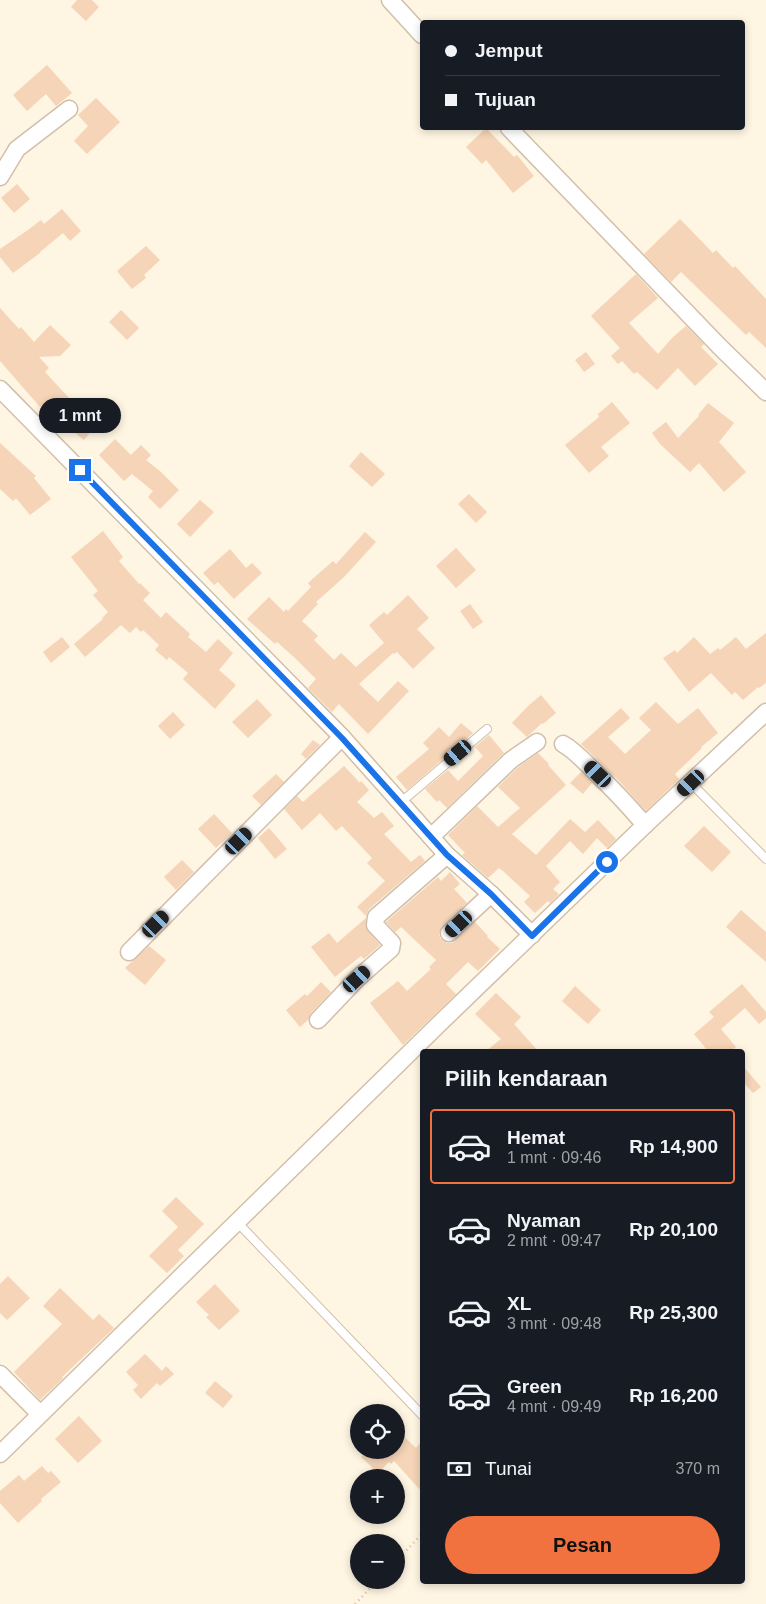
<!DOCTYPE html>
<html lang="id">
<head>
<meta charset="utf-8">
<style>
  :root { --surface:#171b24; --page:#242831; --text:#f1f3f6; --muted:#9ea1a6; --line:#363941; --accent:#f1723e }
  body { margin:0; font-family:Arial,sans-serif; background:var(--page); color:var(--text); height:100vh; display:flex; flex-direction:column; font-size:19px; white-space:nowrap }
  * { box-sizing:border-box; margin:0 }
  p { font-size:16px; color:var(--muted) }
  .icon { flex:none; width:28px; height:28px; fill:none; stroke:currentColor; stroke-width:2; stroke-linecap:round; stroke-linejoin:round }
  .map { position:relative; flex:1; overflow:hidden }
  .details { position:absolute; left:420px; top:1049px; width:325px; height:535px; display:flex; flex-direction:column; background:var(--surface); border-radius:5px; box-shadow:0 2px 8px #0003 }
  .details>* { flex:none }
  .hud { position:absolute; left:420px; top:20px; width:325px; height:110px; border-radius:5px; box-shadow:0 2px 8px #0003; display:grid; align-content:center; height:110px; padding:0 25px; background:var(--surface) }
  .controls { position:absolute; left:350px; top:1404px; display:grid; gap:10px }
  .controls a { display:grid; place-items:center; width:55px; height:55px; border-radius:50%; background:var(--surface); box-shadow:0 2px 8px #0003; font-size:25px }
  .end { position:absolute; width:22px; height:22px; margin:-11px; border:6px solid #1a73e8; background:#fff; box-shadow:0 0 0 2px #fff }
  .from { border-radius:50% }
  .bubble { position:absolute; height:35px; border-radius:18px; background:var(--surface); box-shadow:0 2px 8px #0003; font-size:16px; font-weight:700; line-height:35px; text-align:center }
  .car { position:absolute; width:15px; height:30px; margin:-15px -8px; border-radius:6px; box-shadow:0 0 4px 1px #0007; background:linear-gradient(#222 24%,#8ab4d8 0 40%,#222 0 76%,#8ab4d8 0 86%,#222 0) }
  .hud b { display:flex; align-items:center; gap:18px; height:48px; font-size:19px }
  .hud b+b { border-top:1px solid var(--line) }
  .hud i { width:12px; height:12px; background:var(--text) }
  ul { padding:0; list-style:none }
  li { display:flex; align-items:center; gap:15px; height:75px; margin:0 10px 8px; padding:0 15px; border:2px solid transparent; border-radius:5px }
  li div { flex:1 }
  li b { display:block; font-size:19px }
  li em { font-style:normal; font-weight:700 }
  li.on { border-color:var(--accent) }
  li>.icon { width:45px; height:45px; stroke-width:1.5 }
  h2 { padding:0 25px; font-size:22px; line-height:60px }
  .pay { display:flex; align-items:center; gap:12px; height:55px; padding:0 25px; font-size:19px }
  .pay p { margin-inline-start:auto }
  .button { display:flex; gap:10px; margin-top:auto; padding:10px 25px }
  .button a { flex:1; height:58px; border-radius:30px; background:var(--accent); color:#111; font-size:20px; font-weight:700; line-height:58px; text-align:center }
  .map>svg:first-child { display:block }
  .building { fill:#f5d4b7 }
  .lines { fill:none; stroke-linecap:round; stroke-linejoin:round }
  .service-casing { stroke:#d2bfaa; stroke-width:10 }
  .minor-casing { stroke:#d2bfaa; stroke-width:19 }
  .path { stroke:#dab89b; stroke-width:2.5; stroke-dasharray:1 4; stroke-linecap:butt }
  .service { stroke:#fff; stroke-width:8 }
  .minor { stroke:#fff; stroke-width:16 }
  .route { stroke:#1a73e8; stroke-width:6 }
</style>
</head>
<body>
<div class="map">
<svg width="766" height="1604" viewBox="0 0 766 1604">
  <rect width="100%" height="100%" fill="#fef5e2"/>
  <g class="building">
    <path d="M77 0H92L99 7 86 21 71 7Z"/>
    <path d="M47 65 72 93 56 106 46 94 27 111 13 95Z"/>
    <path d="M96 98 120 122 87 154 74 141 88 126 78 115Z"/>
    <path d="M486 128 514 157 517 155 534 176 513 193 486 160 482 164 466 147Z"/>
    <path d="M17 184 30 199 14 213 1 198Z"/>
    <path d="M62 209 81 231 70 241 63 233 40 252V253L13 273 0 257V249L28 230 41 220 44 224Z"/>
    <path d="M680 219 713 253 716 250 733 268 735 266 766 299V348L749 332 746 335 681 272 671 282 644 254Z"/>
    <path d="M146 246 160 260 144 275 146 278 132 289 117 271Z"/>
    <path d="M636 274 658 298 629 323 658 354 672 338 686 326 704 344 701 347 718 364 695 386 678 368 657 390 637 372 634 374 622 361 618 364 611 356 620 348 591 316Z"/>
    <path d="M0 308 19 329 21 327 34 342 50 325 71 345 60 356 39 357 49 368 45 372 82 412 86 407 101 419 84 440 59 420 58 422 42 405 40 407 0 361Z"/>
    <path d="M121 310 139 328 127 340 109 322Z"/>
    <path d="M586 352 595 364 584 372 575 360Z"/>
    <path d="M612 402 630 423 601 447 609 456 589 473 565 445 599 417 598 414Z"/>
    <path d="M708 403 734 423 719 442 746 472 724 492 699 463 690 472 660 444 652 433 666 422 678 438 699 416 698 415Z"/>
    <path d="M115 439 131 455 141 445 151 455 146 460 161 472 179 490 160 509 148 497 153 491 132 474 124 481 99 455Z"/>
    <path d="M0 443 36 476 34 478 51 499 30 515 16 498 13 501 0 489Z"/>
    <path d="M361 452 385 474 372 487 349 466Z"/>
    <path d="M469 494 487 512 476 523 458 504Z"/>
    <path d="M200 500 214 512 190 537 177 524Z"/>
    <path d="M103 531 123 557 119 561 139 584 140 583 150 593 143 600 161 618 166 612 190 634 188 637 206 652 218 639 233 653 219 670 236 685 215 709 183 679 188 673 169 657 167 660 155 650 159 645 143 630 141 632 136 627 130 633 121 625 85 657 74 644 103 619 102 618 108 612 93 595 98 591 71 557Z"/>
    <path d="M365 532 376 542 344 577 316 602 318 604 302 621 318 636 314 640 334 660 341 653 356 667 384 643 369 625 384 612 387 615 408 595 429 618 417 629 435 648 413 669 397 652 394 654 393 653 359 684 378 702 398 681 409 691 368 734 339 704 332 712 308 688 316 679 296 659 277 642 275 644 247 619 269 597 284 612 286 609 288 611 311 587 308 583 333 561 336 564Z"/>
    <path d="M456 548 476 570 456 588 436 566Z"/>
    <path d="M230 549 246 568 252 563 262 573 234 599 218 582 214 585 203 573Z"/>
    <path d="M470 604 483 622 473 629 460 611Z"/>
    <path d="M766 633V683L759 688 758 687 743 700 735 692 732 695 711 673 689 692 663 658 675 650 677 653 694 637 710 654 718 648 720 650 736 637 746 649Z"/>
    <path d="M62 637 70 647 51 663 43 652Z"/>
    <path d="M541 695 556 713 543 724 542 723 527 737 512 723 528 706Z"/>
    <path d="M257 699 272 715 248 738 232 722Z"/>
    <path d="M656 702 678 724 698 708 718 733 701 747 702 748 675 774 679 779 646 811 620 782 581 744 621 708 630 718 608 737 625 754 651 730 639 718Z"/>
    <path d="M173 712 185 725 170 739 158 726Z"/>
    <path d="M461 723 473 733 407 790 396 777 429 749 423 743 439 727 449 737Z"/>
    <path d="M489 735 504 753 447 808 439 800 437 802 425 789 448 770 458 781 483 756 475 747Z"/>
    <path d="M313 740 320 745 306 759 301 754Z"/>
    <path d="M538 753 549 764 548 765 566 785 512 834 536 855 570 819 585 832 598 820 616 839 607 848 597 838 583 854 570 841 546 866 560 882 553 889 559 894 550 903 548 901 535 913 524 902 530 896 503 871 499 868 488 878 462 855 465 853 448 835 477 806 498 827 520 808 498 787 517 768Z"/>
    <path d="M344 766 360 783 361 781 369 790 357 802 374 818 382 812 394 826 384 834 411 862 420 855 425 861 369 909 366 916 357 907 385 881 367 863 372 858 342 826 336 831 320 813 302 830 284 809 297 796 303 802Z"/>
    <path d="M581 772 592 783 583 794 570 783Z"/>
    <path d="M276 774 284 782 261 805 252 796Z"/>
    <path d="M214 814 232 833 216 848 198 829Z"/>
    <path d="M704 826 731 852 712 872 684 846Z"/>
    <path d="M269 828 287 849 275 859 258 838Z"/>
    <path d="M182 860 194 872 176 890 164 877Z"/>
    <path d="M450 872 460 884 454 889 467 903 442 926 439 935 441 939 447 943H452L475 922 488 936 487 937 500 949 478 971 468 962 446 984 456 994 403 1045 370 1003 398 981 407 991 431 969 429 967 436 960 401 927 395 932 386 922 438 877 441 881Z"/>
    <path d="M741 910 766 932V962L726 927Z"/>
    <path d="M366 918V928L380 945 364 959 361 956 335 977 311 947 329 933 337 943Z"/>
    <path d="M149 946 166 960 145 985 125 968Z"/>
    <path d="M321 982 331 992 311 1013 308 1020 300 1027 286 1010 305 994 307 996Z"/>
    <path d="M742 984 766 1012V1018L759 1024 745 1008 721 1029 736 1047 731 1051H708L694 1034 714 1017 709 1012Z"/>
    <path d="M575 986 601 1010 588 1024 562 1001Z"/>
    <path d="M496 993 521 1017 514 1024 538 1051H486L501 1039 475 1014Z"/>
    <path d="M742 1065 761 1087 753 1093 742 1081Z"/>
    <path d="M176 1197 204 1224 178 1250 184 1256 167 1273 149 1256 178 1227 162 1211Z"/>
    <path d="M8 1276 30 1298 7 1320 0 1313V1284Z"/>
    <path d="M215 1284 240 1311 219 1330 206 1317 209 1315 196 1302Z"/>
    <path d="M60 1288 93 1320 99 1314 114 1328 62 1377 63 1378 57 1384 40 1400 14 1372 62 1324 43 1306Z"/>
    <path d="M145 1354 162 1371 166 1366 174 1374 160 1386 157 1383 141 1399 133 1390 138 1385 126 1372Z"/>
    <path d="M215 1381 233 1396 223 1408 205 1393Z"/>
    <path d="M79 1416 102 1441 78 1463 55 1439Z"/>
    <path d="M396 1429 416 1448 422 1441V1492L394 1461 391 1464 389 1462 378 1473 361 1457 368 1450H396Z"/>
    <path d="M42 1466 48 1473 51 1471 61 1482 41 1499 42 1501 18 1523 0 1503V1491L19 1475 24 1481Z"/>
  </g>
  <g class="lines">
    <defs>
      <g id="service">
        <path d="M691 783 766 859"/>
        <path d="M400 803 487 729"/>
        <path d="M237 1222 422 1415"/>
      </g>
      <g id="minor">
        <path d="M390 0 422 35"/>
        <path d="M509 128 720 347 766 392"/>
        <path d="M0 177 17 149 69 109"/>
        <path d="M0 389 342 737 447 855 491 894 532 935"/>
        <path d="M563 744C574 750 583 760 592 769 611 787 628 805 645 825"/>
        <path d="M431 837 511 760 537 742"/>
        <path d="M449 933 491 894"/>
        <path d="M129 952 342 737"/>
        <path d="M318 1020 357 979 391 949 392 943 375 925 376 917 447 855"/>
        <path d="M0 1374 40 1414"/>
        <path d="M0 1454 438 1025 645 825 766 712"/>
      </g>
    </defs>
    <use href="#service" class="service-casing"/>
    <use href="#minor" class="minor-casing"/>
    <g class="path">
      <path d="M396 1561 422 1534"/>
      <path d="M355 1604 378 1580"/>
    </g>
    <use href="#service" class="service"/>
    <use href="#minor" class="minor"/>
  </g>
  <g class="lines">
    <path class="route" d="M80 470 342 738 447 855 491 894 532 936 607 862"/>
  </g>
</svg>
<div class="controls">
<a><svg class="icon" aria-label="locate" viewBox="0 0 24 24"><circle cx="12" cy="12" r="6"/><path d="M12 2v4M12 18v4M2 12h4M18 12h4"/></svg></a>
<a>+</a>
<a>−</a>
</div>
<i class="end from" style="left:607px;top:862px"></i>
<i class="end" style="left:80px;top:470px"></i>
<div class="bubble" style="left:39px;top:398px;width:82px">1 mnt</div>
<i class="car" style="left:458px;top:753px;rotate:230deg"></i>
<i class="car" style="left:598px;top:774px;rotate:314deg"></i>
<i class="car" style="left:691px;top:783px;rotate:227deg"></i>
<i class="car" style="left:239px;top:841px;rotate:45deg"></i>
<i class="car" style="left:156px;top:924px;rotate:45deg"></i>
<i class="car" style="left:459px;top:924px;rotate:227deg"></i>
<i class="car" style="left:357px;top:979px;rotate:48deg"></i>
<div class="hud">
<b><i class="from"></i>Jemput</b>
<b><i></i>Tujuan</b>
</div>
<section class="details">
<h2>Pilih kendaraan</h2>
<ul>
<li class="on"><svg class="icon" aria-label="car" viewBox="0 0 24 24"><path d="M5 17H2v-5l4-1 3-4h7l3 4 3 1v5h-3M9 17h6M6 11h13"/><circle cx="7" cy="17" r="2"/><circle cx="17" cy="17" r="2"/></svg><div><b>Hemat</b><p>1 mnt · 09:46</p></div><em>Rp 14,900</em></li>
<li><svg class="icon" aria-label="car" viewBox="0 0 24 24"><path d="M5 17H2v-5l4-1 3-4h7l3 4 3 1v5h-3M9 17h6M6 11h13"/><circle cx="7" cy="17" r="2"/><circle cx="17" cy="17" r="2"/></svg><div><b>Nyaman</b><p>2 mnt · 09:47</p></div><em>Rp 20,100</em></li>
<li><svg class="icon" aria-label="car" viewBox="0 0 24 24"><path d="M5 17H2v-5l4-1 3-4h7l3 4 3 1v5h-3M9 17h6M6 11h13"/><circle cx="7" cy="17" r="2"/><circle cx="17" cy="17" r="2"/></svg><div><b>XL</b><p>3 mnt · 09:48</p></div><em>Rp 25,300</em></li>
<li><svg class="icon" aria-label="car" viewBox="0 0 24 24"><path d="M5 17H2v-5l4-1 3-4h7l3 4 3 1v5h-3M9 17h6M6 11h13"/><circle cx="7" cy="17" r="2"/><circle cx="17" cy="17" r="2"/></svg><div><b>Green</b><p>4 mnt · 09:49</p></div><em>Rp 16,200</em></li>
</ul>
<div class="pay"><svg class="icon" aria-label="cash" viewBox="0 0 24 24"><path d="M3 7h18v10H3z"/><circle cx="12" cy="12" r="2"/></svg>Tunai<p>370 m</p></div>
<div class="button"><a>Pesan</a></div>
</section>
</div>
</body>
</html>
